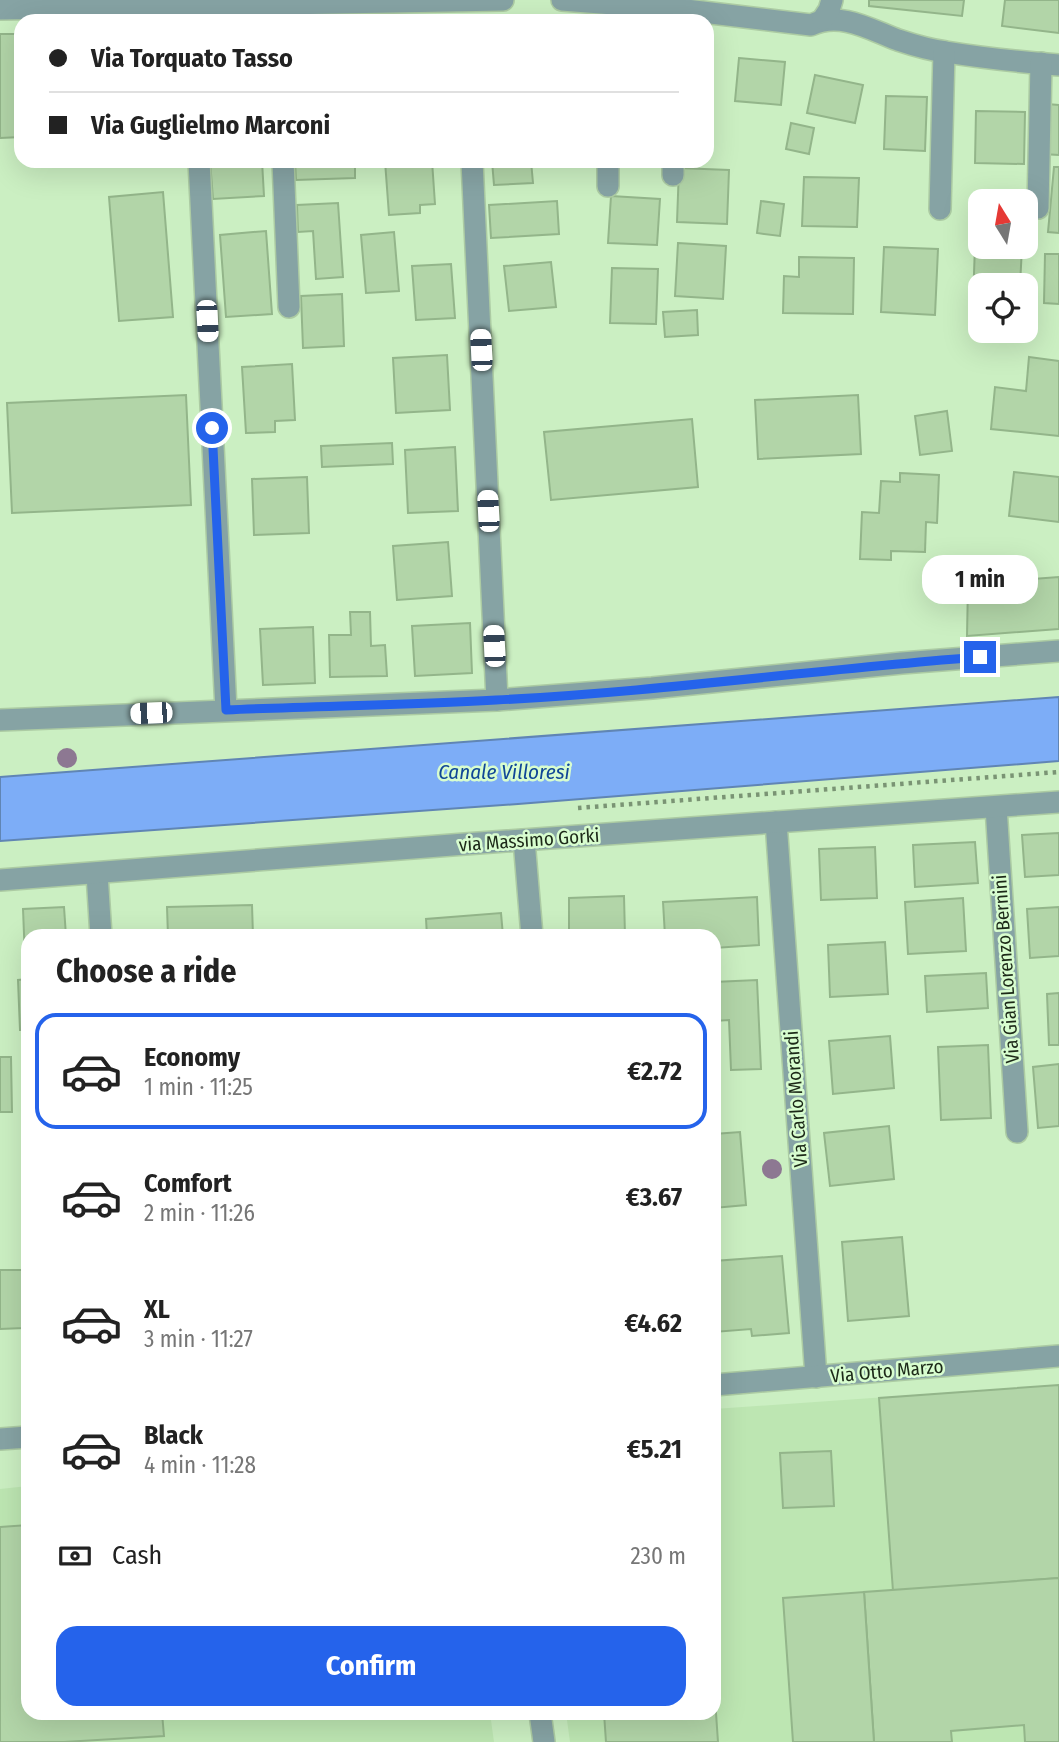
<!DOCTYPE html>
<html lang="en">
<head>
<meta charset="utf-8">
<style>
  :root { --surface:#fff; --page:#f2f2f2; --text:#222; --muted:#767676; --line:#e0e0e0; --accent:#2563eb }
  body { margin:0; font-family:"Fira Sans Condensed",sans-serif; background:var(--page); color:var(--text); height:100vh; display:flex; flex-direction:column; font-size:26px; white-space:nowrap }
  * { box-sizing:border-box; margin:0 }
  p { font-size:23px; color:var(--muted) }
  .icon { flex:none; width:38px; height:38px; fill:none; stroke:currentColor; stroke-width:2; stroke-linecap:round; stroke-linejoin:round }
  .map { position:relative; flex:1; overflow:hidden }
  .drawer { position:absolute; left:21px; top:929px; width:700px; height:791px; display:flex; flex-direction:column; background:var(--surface); border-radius:21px; box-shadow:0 7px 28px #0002 }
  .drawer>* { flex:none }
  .top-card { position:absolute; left:14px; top:14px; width:700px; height:154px; border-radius:21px; box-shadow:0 7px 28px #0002; display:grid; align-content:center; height:154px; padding:0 35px; background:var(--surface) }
  .needle { width:46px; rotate:349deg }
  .tools { position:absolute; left:968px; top:189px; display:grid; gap:14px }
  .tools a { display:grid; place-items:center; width:70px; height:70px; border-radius:14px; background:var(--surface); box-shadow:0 7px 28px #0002; font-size:35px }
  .end { position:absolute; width:32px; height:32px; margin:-16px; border:9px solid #2563eb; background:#fff; box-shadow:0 0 0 4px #fff }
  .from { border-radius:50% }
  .bubble { position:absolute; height:49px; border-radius:21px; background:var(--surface); box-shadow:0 7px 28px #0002; font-size:23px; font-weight:700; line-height:49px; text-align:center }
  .car { position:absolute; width:21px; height:42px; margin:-21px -10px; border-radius:9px; box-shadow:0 0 5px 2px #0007; background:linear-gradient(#fff 24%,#345 0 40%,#fff 0 76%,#345 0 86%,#fff 0) }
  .top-card b { display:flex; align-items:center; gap:24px; height:66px; font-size:26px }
  .top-card b+b { border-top:2px solid var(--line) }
  .top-card i { width:18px; height:18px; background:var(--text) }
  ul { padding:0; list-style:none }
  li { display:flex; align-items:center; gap:21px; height:116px; margin:0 14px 10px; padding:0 21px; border:4px solid transparent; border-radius:21px }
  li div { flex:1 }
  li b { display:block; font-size:26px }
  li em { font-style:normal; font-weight:700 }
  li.active { border-color:var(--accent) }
  li>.icon { width:63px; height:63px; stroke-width:1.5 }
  h2 { padding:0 35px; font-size:32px; line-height:84px }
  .pay { display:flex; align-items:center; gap:18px; height:77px; padding:0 35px; font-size:26px }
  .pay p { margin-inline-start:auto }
  .cta { display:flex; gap:14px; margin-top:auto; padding:14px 35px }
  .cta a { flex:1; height:80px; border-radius:21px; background:var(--accent); color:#fff; font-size:28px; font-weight:700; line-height:80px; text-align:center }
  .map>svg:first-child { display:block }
  .built { fill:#bde6b2 }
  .water { fill:#7dadf7; stroke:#6085b4; stroke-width:2 }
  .building { fill:#b2d5a8; stroke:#93b58a; stroke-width:2 }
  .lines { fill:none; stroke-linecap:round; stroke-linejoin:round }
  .minor-casing { stroke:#accba3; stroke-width:24 }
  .path { stroke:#7a9474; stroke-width:4.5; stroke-dasharray:3.5 5; stroke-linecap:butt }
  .minor { stroke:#86a3a4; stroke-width:21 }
  .tree { fill:#8d7892 }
  .route { stroke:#2563eb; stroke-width:9 }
  .labels { text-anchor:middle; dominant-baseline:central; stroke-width:5; stroke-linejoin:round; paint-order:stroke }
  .street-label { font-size:19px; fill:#1c2918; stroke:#d8fdcf }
  .water-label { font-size:21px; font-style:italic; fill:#104797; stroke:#d8fdcf }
</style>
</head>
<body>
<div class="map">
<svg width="1059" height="1742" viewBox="0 0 1059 1742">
  <rect width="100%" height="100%" fill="#cbefc2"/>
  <g class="built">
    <path d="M1059 1385V1742H570L566 1713H714V1409Z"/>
    <path d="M28 1486V1713H490L494 1742H0V1489Z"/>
  </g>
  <path class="water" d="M1059 697V761L518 804 0 841V777Z"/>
  <g class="building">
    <path d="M869 0H964L962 16 869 6Z"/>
    <path d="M1005 0H1059V33L1002 26Z"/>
    <path d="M254 17V21H202V20Z"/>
    <path d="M0 34H21V106H20L21 137 0 138Z"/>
    <path d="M739 58 785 62 781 105 735 101Z"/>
    <path d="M815 75 863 85 855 123 807 113Z"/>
    <path d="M886 96 927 97 925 151 884 149Z"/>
    <path d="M1047 104 1059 105V155L1043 154Z"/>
    <path d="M976 111 1025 112 1024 164 975 163Z"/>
    <path d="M791 123 814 128 809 154 786 149Z"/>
    <path d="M210 161H262L264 196 213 199Z"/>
    <path d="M295 161H355V178L296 180Z"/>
    <path d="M385 161H432L435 204 420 205V213L389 215Z"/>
    <path d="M492 161H531L533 183 494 185Z"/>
    <path d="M1054 167H1059V233L1048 232Z"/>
    <path d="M679 168 729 170 727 224 677 222Z"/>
    <path d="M804 177 859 178 857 227 802 226Z"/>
    <path d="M163 192 173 317 119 321 109 197Z"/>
    <path d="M611 196 660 199 657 245 608 243Z"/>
    <path d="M557 201 559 234 491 238 489 205Z"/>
    <path d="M761 201 784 204 780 236 757 233Z"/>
    <path d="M338 203 343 277 316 279 313 231 298 232 297 205Z"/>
    <path d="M266 231 272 314 226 317 220 235Z"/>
    <path d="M394 232 399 291 366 293 361 235Z"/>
    <path d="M678 243 726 246 723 299 675 296Z"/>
    <path d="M975 245H980V247H1022L1020 285H980V302H973Z"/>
    <path d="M884 247 938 249 935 315 881 312Z"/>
    <path d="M1045 254H1059V304L1044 303Z"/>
    <path d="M799 257 854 258 853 314 783 313 784 276 799 277Z"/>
    <path d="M551 262 556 307 509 311 504 266Z"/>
    <path d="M451 264 455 318 416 320 412 266Z"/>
    <path d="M612 268 658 269 656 324 610 323Z"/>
    <path d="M342 294 344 346 303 348 301 296Z"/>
    <path d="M697 310 698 335 665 337 663 312Z"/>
    <path d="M447 355 450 410 396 413 393 358Z"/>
    <path d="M1029 357 1059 361V436L991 429 995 387 1026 391Z"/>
    <path d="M292 364 295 420 275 421V432L246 433 242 367Z"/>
    <path d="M186 395 191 505 12 513 7 403Z"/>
    <path d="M858 395 861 454 758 459 755 400Z"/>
    <path d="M947 411 952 451 920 455 915 416Z"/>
    <path d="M692 419 698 487 551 500 544 432Z"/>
    <path d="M392 443 393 464 322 467 321 446Z"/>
    <path d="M455 447 458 511 408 513 405 450Z"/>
    <path d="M1014 472 1059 477V522L1009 516Z"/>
    <path d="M900 473 939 475 937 523 926 522 925 552 891 551V560L860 559 862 512 879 513 881 481 900 482Z"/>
    <path d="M307 477 309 533 254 535 252 479Z"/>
    <path d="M448 542 452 596 397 600 393 546Z"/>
    <path d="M1059 577V629L967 636 968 584Z"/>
    <path d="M350 612H370L371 646 385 645 387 676 330 677 329 635H351Z"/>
    <path d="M470 623 472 673 415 676 412 626Z"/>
    <path d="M313 627 315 683 263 685 260 629Z"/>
    <path d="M1059 833V875L1025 877 1022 835Z"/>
    <path d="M975 842 978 883 915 887 913 845Z"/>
    <path d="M875 847 877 898 821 900 819 849Z"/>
    <path d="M624 896 625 936H569V898Z"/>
    <path d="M757 897 759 945 714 948V936H665L663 902Z"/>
    <path d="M963 898 966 951 908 954 905 902Z"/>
    <path d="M252 905 253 936H168L167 907Z"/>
    <path d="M64 907 66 936H28V958L25 959 23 909Z"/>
    <path d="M1059 907V956L1030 958 1027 909Z"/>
    <path d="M501 913 503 936H427L426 919Z"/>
    <path d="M885 942 888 994 830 997 828 945Z"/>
    <path d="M986 973 988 1008 927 1012 925 976Z"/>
    <path d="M28 979V1030H20L18 980Z"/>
    <path d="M757 980 761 1069 731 1070 729 1020 715 1021 714 982Z"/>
    <path d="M1059 993V1045H1049L1047 994Z"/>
    <path d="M890 1036 894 1088 833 1094 829 1041Z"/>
    <path d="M988 1045 991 1118 941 1120 938 1047Z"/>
    <path d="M0 1057H11L12 1112H0Z"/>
    <path d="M1059 1064V1126L1038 1128 1033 1067Z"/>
    <path d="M889 1126 894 1179 830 1186 824 1133Z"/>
    <path d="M740 1132 746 1205 714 1208V1134Z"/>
    <path d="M902 1237 909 1316 848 1321 842 1242Z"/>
    <path d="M782 1256 789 1333 752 1336 751 1329 714 1332V1306L718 1305 714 1261Z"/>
    <path d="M0 1270H22L24 1328 0 1329Z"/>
    <path d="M1059 1385V1578L893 1591 879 1398Z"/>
    <path d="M831 1451 834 1506 783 1508 780 1453Z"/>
    <path d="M28 1525V1713H162L164 1736 64 1742H0V1527Z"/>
    <path d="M1059 1578V1742H1025L1024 1725 951 1731 952 1742H874L864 1592Z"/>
    <path d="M864 1592 874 1742H793L783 1598Z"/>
    <path d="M714 1684 718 1742H606L604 1713H714Z"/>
  </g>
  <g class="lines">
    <defs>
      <g id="minor">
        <path d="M562 0 678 9 811 25C841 11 871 30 898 40 913 45 930 50 946 52 983 58 1021 62 1059 65"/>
        <path d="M0 9 503 0"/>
        <path d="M823 19 829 10 832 0"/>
        <path d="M199 161 226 710"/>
        <path d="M283 161 289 307"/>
        <path d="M472 161 497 700"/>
        <path d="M673 175V161"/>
        <path d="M608 186V161"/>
        <path d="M1038 208 1041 63"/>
        <path d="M940 209 944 52"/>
        <path d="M0 720 497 700 652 688 902 663 1059 651"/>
        <path d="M996 807 1017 1132"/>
        <path d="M776 822 816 1377"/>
        <path d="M524 840 532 936"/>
        <path d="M97 874 101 936"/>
        <path d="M0 880 465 844 1059 802"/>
        <path d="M714 1385 1059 1356"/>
        <path d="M0 1439 28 1437"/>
        <path d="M540 1713 544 1742"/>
      </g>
    </defs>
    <use href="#minor" class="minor-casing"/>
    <path class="path" d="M578 808 1059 772"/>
    <use href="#minor" class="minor"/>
  </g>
  <g class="tree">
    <circle cx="67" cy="758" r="10"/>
    <circle cx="772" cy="1169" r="10"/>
  </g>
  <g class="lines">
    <path class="route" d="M212 428 226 710C316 706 406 705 496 700 658 692 819 669 980 657"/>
  </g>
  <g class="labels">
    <g class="street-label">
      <text transform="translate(529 840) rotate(-4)">via Massimo Gorki</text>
      <text transform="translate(1006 969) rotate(-94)">Via Gian Lorenzo Bernini</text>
      <text transform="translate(796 1099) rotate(-94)">Via Carlo Morandi</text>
      <text transform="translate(887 1371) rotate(-5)">Via Otto Marzo</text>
    </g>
    <g class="water-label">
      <text x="504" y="772">Canale Villoresi</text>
    </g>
  </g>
</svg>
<div class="tools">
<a><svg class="needle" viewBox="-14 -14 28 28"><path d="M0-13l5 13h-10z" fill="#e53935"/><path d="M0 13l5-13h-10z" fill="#767676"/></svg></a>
<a><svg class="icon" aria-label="locate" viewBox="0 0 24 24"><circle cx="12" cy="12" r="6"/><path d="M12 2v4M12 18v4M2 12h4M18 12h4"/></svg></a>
</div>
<i class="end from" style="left:212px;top:428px"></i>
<i class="end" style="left:980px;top:657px"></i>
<div class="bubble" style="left:922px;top:555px;width:116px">1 min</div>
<i class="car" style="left:207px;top:321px;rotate:177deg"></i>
<i class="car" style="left:481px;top:350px;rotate:357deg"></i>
<i class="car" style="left:488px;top:511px;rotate:357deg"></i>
<i class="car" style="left:494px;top:646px;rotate:357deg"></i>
<i class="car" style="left:151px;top:713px;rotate:268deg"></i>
<div class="top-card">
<b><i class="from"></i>Via Torquato Tasso</b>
<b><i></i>Via Guglielmo Marconi</b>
</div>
<section class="drawer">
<h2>Choose a ride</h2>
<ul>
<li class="active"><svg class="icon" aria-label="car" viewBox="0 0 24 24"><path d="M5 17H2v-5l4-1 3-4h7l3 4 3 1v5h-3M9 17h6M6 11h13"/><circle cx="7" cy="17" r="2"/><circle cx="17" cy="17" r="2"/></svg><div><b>Economy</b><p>1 min · 11:25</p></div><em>€2.72</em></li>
<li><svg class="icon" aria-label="car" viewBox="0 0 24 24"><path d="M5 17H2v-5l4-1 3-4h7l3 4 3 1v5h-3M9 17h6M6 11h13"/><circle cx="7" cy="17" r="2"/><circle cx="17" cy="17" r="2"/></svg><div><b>Comfort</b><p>2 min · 11:26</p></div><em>€3.67</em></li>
<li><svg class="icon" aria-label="car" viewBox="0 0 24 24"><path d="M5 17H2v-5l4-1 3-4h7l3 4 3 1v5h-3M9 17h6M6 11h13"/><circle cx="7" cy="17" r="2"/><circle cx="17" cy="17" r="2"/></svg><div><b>XL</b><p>3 min · 11:27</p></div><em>€4.62</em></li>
<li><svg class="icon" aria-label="car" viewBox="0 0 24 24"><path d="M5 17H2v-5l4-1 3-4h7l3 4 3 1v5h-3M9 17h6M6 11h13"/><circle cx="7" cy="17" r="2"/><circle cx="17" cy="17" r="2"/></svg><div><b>Black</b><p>4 min · 11:28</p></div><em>€5.21</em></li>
</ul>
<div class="pay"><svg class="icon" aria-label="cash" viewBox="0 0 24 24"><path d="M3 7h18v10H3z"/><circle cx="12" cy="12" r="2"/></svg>Cash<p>230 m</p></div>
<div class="cta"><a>Confirm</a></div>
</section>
</div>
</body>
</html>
